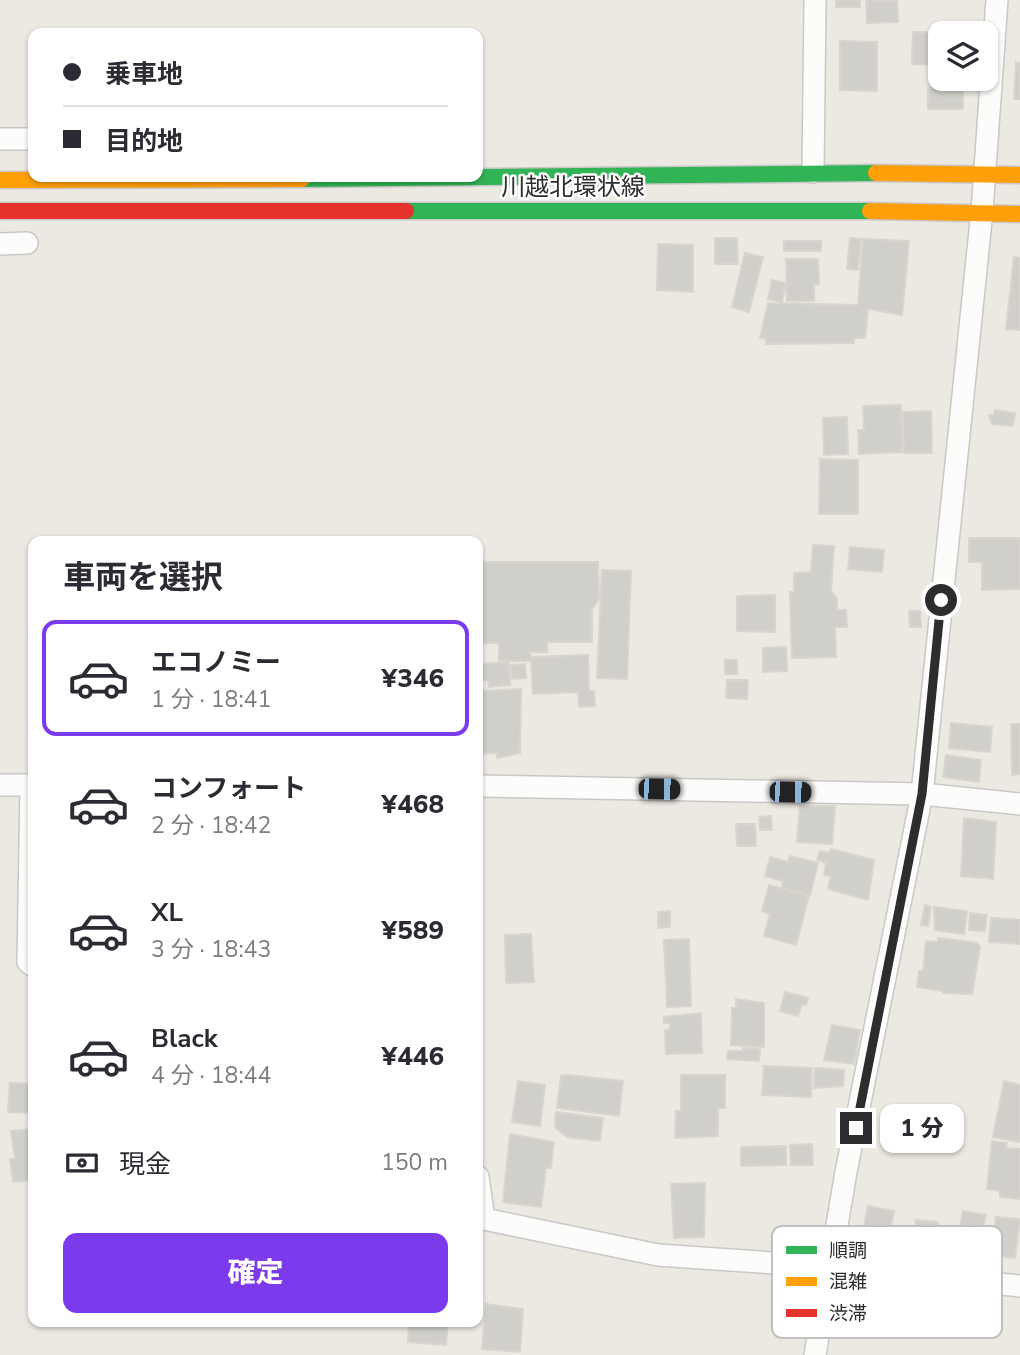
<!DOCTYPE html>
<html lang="ja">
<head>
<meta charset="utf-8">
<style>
  :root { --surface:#fff; --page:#f7f7f7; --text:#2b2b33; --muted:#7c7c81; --line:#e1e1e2; --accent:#7c3aed }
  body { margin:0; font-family:"Nunito Sans","Noto Sans JP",sans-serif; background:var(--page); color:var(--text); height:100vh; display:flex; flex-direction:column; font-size:26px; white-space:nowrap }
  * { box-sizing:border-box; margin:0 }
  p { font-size:23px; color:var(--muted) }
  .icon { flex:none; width:38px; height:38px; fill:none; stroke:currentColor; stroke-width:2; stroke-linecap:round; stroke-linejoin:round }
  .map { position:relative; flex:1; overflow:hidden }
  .drawer { position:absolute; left:28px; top:536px; width:455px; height:791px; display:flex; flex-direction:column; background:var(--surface); border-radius:14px; box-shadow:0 2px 5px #0004 }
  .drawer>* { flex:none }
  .guide { position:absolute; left:28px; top:28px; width:455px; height:154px; border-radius:14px; box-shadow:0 2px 5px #0004; display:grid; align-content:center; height:154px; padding:0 35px; background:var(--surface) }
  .fabs { position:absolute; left:928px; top:21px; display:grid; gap:14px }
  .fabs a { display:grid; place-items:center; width:70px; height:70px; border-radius:14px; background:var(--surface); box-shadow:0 2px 5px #0004; font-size:35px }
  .end { position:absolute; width:32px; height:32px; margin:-16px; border:9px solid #2d2d2d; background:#fff; box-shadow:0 0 0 4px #fff }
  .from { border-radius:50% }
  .bubble { position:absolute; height:49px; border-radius:14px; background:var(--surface); box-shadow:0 2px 5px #0004; font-size:23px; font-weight:800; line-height:49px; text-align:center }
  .car { position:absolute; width:21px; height:42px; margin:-21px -10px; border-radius:9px; box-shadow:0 0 5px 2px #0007; background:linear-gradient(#222 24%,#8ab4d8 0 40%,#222 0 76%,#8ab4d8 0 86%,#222 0) }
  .guide b { display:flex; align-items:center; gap:24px; height:66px; font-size:26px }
  .guide b+b { border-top:2px solid var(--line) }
  .guide i { width:18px; height:18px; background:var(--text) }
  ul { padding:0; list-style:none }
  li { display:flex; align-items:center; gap:21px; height:116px; margin:0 14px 10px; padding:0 21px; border:4px solid transparent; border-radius:14px }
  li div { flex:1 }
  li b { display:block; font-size:26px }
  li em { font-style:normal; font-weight:800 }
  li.on { border-color:var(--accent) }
  li>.icon { width:63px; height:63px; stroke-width:1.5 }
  h2 { padding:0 35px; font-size:32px; line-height:84px }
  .pay { display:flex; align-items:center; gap:18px; height:77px; padding:0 35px; font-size:26px }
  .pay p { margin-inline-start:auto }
  .action { display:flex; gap:14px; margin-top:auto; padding:14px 35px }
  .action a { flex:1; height:80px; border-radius:14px; background:var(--accent); color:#fff; font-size:28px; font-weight:800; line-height:80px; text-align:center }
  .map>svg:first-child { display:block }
  .building { fill:#d1cfc9; stroke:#d7d5ce; stroke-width:2 }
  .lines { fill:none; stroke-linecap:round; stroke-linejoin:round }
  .street-casing { stroke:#c9c8c7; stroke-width:24 }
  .fast-casing { stroke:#c9c8c7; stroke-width:19 }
  .slow-casing { stroke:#c9c8c7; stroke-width:19 }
  .jam-casing { stroke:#c9c8c7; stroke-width:19 }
  .street { stroke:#fcfcfb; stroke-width:21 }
  .fast { stroke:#30b455; stroke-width:16 }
  .slow { stroke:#ff9f0a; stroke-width:16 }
  .jam { stroke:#e5322d; stroke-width:16 }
  .route { stroke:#2d2d2d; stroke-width:9 }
  .labels { text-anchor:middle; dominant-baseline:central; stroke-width:5; stroke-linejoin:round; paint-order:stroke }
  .street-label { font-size:24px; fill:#2d2d2d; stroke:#fff }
  .key { fill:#fff; stroke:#c0c0c0; stroke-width:2 }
  .key-label { font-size:19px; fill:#2d2d2d }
</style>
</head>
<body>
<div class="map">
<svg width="1020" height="1355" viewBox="0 0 1020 1355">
  <rect width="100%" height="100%" fill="#ece9e2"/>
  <g class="building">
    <rect x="836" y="0" width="24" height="7"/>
    <path d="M866 0H897L898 22 867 23Z"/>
    <path d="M913 32 972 33H940V65L912 64Z"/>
    <path d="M840 41 877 42V91L840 90Z"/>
    <path d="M1016 62 1020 63V99H1014Z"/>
    <path d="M963 87V109H928V88Z"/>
    <path d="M715 238H737L738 264H715Z"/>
    <path d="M850 238 861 239 858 270 847 269Z"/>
    <path d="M863 239 909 241 902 315 868 309 865 338H854V343L766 344V338H760L768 303 858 305Z"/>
    <rect x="784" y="241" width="37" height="10"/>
    <path d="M658 244 693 245V292L657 290Z"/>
    <path d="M745 253 763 257 749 312 732 307Z"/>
    <path d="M1014 257 1020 258V330L1006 329Z"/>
    <path d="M786 259H818L819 284H814V301H787Z"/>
    <path d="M772 280 786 283 782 302 768 299Z"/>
    <path d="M901 405 902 452 859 454 858 430H864L863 406Z"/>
    <path d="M995 410 1015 413 1013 426 992 424 989 415H994Z"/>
    <path d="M931 411 932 453H904L903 412Z"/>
    <path d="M847 417 848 454 824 455 823 418Z"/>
    <path d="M820 459 858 460V514H819Z"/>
    <path d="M969 538H1020V589L982 590V562H969Z"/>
    <path d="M813 545 834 546 831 591 837 598V610H846L847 627H835L836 657 792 658 790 592H794V573L811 572Z"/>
    <path d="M850 547 884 550 882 572 848 569Z"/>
    <path d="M478 562H598L599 599 592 609V642H547V652H530L531 661H499V643H478Z"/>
    <path d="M602 570 631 571 627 679 597 678Z"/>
    <path d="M775 595V632L737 631V596Z"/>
    <path d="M909 611H920L921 627H910Z"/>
    <path d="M786 647 787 671 763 672V648Z"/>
    <path d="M588 655 589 691H594L595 706 579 707 578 692 533 694 531 657Z"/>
    <rect x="725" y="660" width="12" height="14"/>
    <path d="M509 662 510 685 489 687 488 680H481L480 664Z"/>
    <path d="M525 664 526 678 512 679 511 665Z"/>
    <path d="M727 680H748L747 699 726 698Z"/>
    <path d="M521 689 520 753 497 758V753L479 754 481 718H478V691Z"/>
    <path d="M951 723 992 727 990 752 949 748Z"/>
    <path d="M1011 724H1020V774L1012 775Z"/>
    <path d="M946 755 981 760 979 782 943 777Z"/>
    <path d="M800 806H835L832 844 797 842Z"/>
    <path d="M771 816 772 830H760L759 817Z"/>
    <path d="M964 818 996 822 993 879 961 876Z"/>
    <path d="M736 824H755L756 846H737Z"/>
    <path d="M831 849 874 860 868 900 828 889 831 876 824 875 826 863 817 860 820 851 830 853Z"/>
    <path d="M790 856 818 863 810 895 782 888 783 881 765 876 770 857 788 862Z"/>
    <path d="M769 885 809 896 796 945 764 936 770 914 762 911Z"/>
    <path d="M925 905 931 907 928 926 921 925Z"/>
    <path d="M934 907 967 911 964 934 935 930Z"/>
    <path d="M670 911V927L658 928V912Z"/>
    <path d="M970 913 987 915 985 931 969 930Z"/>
    <path d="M991 918 1020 920V944L989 942Z"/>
    <path d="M531 934 534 982 506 983 505 935Z"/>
    <path d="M938 938 977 943 980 947 972 994 943 993V991L917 987 919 971H923L926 941 938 942Z"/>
    <path d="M689 939 691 1006 667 1007 664 940Z"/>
    <path d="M785 992 808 998 806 1005 802 1004 798 1016 780 1011Z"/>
    <path d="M736 999 764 1003V1047L731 1045 732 1008H736Z"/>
    <path d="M701 1013 702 1053 666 1054 665 1030 670 1029V1023H664V1017Z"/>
    <path d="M832 1025 860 1030 854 1064 824 1060Z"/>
    <path d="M743 1048 760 1049 759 1061 727 1059 728 1051H743Z"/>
    <path d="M764 1066 812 1068 811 1097 762 1095Z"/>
    <path d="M815 1068 844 1070 843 1086 814 1088Z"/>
    <path d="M568 1075 623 1081 619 1116 557 1108 561 1076Z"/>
    <path d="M681 1075H725V1108H718V1136L675 1138 676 1111H681Z"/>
    <path d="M518 1081 545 1085 540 1126 512 1122Z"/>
    <path d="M1004 1081 1020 1085V1142L993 1137Z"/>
    <path d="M10 1083 33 1084V1113L8 1112Z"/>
    <path d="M556 1112 603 1118 600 1141 567 1137 555 1127Z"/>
    <path d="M33 1129V1180L13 1182 10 1159H15L11 1131Z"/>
    <path d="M510 1134 554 1142 551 1168H546L541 1207 503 1202Z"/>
    <path d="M992 1141 1007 1143 1006 1148 1020 1149V1199L1000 1197V1191L987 1189Z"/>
    <path d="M812 1144 813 1165H791L790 1145Z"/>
    <path d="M786 1146V1165L741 1166V1147Z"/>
    <path d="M705 1183 704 1237 674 1238 671 1184Z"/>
    <path d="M868 1206 894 1211 887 1244 879 1243 872 1247 860 1245Z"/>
    <path d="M963 1211 986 1215 977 1251 956 1247Z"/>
    <path d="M996 1217 1020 1219 1015 1258 999 1256V1248L993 1247Z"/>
    <path d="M916 1220 938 1222 935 1245 922 1248 920 1267 911 1266Z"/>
    <path d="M486 1304 523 1309 520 1352 482 1349Z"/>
    <path d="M409 1321H448L446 1345 408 1342Z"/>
  </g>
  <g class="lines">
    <defs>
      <g id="street">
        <path d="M0 139H30"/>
        <path d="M813 172 815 0"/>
        <path d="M0 244 27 243"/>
        <path d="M0 785H33"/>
        <path d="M31 785 28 962 33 966"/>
        <path d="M478 786 922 794 1020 804"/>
        <path d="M478 1177 484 1219 658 1255 832 1267 1020 1286"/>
        <path d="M815 1355 846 1172 922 794 982 211 997 0"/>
      </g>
      <g id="fast">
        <path d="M302 179 876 173"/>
        <path d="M406 211H870"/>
      </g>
      <g id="slow">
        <path d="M876 173 1020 175"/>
        <path d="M0 180 302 179"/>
        <path d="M870 211 1020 214"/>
      </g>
      <path id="jam" d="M0 211H406"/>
    </defs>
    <use href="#street" class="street-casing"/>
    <use href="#fast" class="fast-casing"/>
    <use href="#slow" class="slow-casing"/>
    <use href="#jam" class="jam-casing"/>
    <use href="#street" class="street"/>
    <use href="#fast" class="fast"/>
    <use href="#slow" class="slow"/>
    <use href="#jam" class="jam"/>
  </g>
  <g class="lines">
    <path class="route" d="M856 1128 922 794 941 600"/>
  </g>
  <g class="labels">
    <g class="street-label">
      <text x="573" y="187">川越北環状線</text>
    </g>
  </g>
  <rect x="772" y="1226" width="230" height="112" rx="10" class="key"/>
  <rect x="786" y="1246" width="31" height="8" fill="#30b455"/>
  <rect x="786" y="1277" width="31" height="9" fill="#ff9f0a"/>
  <rect x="786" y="1309" width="31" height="8" fill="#e5322d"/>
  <g class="key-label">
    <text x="829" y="1257">順調</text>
    <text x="829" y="1288">混雑</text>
    <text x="829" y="1320">渋滞</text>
  </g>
</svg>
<div class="fabs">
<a><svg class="icon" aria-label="layers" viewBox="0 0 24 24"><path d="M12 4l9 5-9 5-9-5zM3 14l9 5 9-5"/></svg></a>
</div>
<i class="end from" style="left:941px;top:600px"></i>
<i class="end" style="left:856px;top:1128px"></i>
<div class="bubble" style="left:880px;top:1104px;width:84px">1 分</div>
<i class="car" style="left:659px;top:789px;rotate:91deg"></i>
<i class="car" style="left:790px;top:792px;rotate:91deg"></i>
<div class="guide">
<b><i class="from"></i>乗車地</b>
<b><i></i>目的地</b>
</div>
<section class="drawer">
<h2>車両を選択</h2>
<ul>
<li class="on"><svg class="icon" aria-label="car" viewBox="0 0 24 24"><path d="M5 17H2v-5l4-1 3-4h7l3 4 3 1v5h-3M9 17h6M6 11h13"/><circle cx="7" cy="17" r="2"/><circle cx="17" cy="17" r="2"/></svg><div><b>エコノミー</b><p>1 分 · 18:41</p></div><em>¥346</em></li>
<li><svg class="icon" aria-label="car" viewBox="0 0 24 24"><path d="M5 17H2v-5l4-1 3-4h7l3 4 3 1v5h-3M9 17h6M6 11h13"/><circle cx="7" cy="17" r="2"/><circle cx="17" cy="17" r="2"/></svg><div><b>コンフォート</b><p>2 分 · 18:42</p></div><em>¥468</em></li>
<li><svg class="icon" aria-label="car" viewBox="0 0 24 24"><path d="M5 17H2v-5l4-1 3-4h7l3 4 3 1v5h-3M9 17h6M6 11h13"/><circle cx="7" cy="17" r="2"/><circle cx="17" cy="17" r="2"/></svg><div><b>XL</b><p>3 分 · 18:43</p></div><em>¥589</em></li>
<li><svg class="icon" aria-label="car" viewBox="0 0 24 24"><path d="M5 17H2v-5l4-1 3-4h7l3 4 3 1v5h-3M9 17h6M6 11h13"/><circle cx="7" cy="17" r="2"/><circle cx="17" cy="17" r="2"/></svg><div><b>Black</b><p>4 分 · 18:44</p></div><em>¥446</em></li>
</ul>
<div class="pay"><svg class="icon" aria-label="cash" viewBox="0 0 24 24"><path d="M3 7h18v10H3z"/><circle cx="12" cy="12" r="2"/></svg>現金<p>150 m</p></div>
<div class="action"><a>確定</a></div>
</section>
</div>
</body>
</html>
